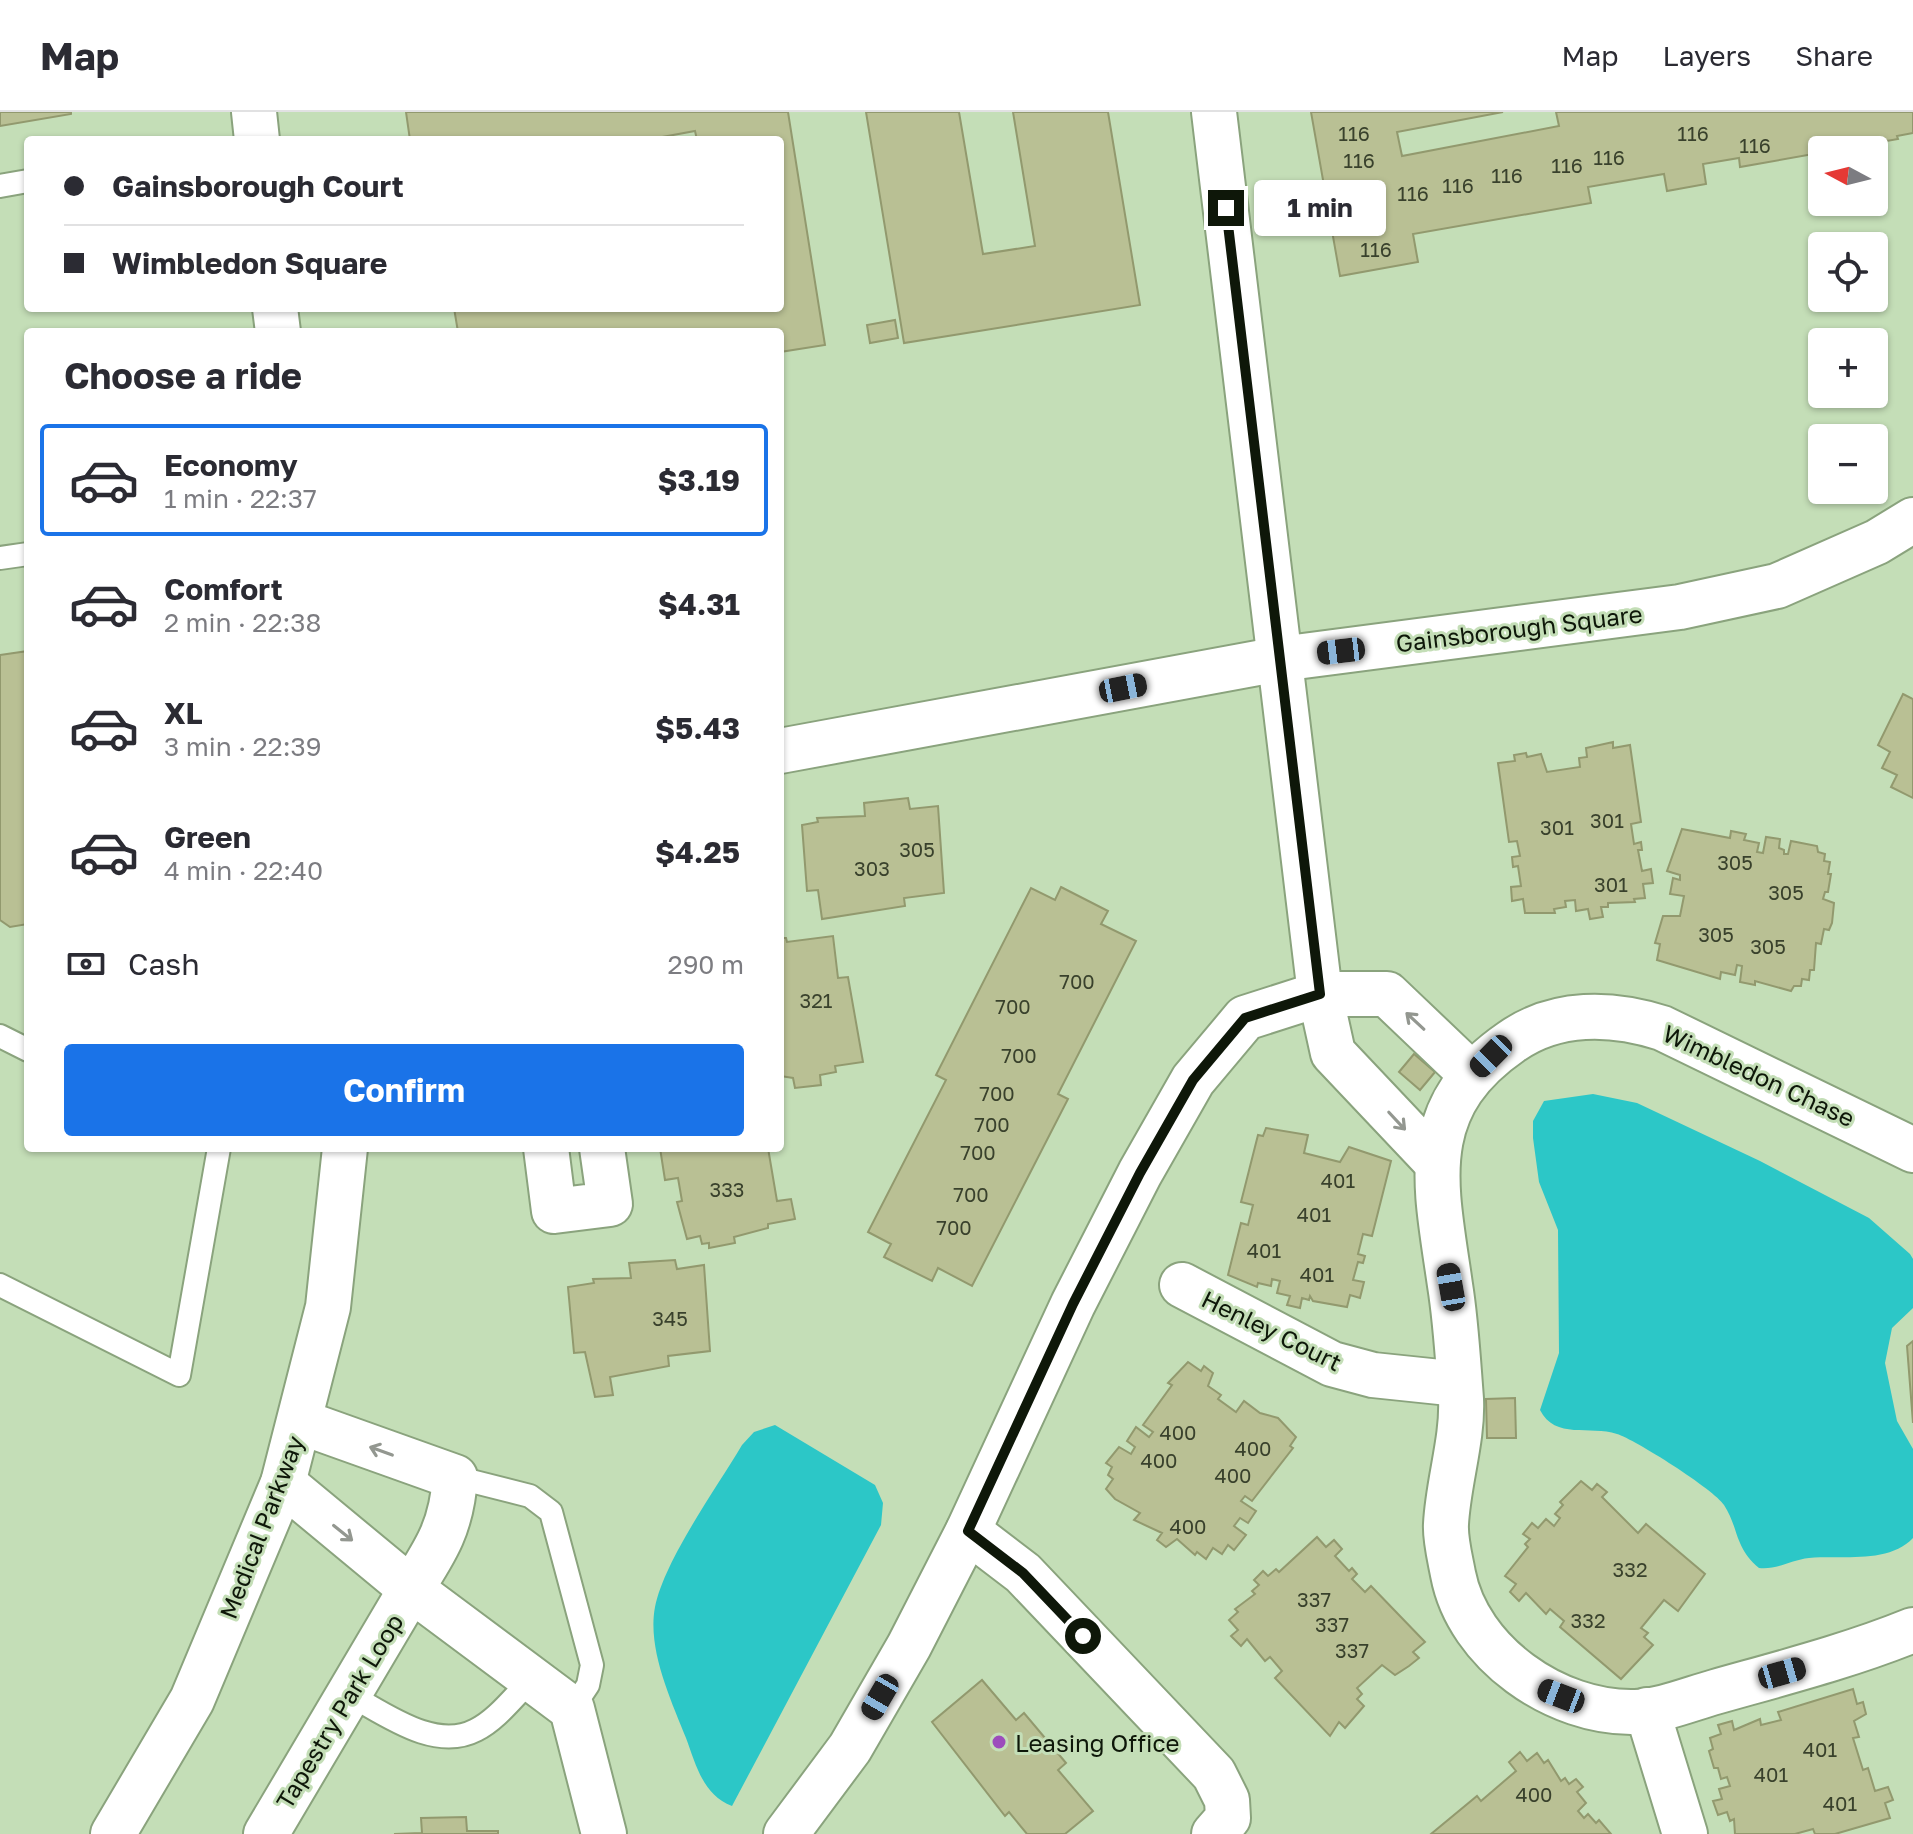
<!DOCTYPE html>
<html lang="en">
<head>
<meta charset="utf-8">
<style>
  :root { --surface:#fff; --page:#f7f7f7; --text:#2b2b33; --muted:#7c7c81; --line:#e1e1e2; --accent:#1a73e8 }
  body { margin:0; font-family:"Golos Text",sans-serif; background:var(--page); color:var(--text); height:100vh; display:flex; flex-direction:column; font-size:30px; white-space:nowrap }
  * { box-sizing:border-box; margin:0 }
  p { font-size:26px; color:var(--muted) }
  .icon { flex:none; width:44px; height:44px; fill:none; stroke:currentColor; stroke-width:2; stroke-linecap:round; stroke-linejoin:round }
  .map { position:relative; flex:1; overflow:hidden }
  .sheet { position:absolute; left:24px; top:216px; width:760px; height:824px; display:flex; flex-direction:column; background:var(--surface); border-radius:8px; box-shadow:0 2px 6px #0004 }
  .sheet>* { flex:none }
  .guide { position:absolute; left:24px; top:24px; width:760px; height:176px; border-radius:8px; box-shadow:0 2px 6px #0004; display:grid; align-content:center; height:176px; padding:0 40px; background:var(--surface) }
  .needle { width:52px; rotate:277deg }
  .fabs { position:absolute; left:1808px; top:24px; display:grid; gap:16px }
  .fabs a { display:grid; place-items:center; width:80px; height:80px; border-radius:8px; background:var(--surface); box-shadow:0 2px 6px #0004; font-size:40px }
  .end { position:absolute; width:36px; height:36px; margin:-18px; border:10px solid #0e1709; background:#fff; box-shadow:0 0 0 4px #fff }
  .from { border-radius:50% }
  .bubble { position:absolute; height:56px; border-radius:8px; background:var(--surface); box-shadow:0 2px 6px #0004; font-size:26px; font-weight:700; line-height:56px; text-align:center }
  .car { position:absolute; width:24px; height:48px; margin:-24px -12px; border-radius:10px; box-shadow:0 0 6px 2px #0007; background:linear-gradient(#222 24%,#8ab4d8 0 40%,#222 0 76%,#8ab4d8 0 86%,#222 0) }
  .guide b { display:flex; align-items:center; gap:28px; height:76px; font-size:30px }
  .guide b+b { border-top:2px solid var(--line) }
  .guide i { width:20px; height:20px; background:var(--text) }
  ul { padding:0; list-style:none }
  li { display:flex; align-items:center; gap:24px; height:112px; margin:0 16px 12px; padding:0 24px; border:4px solid transparent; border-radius:8px }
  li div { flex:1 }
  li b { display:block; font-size:30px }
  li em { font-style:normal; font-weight:700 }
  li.active { border-color:var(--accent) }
  li>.icon { width:72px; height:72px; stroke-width:1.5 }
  h2 { padding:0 40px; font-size:36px; line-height:96px }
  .pay { display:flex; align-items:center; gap:20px; height:88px; padding:0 40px; font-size:30px }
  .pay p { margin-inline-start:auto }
  .cta { display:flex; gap:16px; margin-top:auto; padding:16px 40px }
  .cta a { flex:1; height:92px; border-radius:8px; background:var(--accent); color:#fff; font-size:32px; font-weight:700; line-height:92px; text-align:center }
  header { display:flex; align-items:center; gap:48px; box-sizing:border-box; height:112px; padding:0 40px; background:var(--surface); border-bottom:2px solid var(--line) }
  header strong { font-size:38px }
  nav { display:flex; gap:44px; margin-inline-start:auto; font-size:28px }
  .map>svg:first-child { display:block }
  .water { fill:#2cc7c7 }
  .building { fill:#b9c094; stroke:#92996e; stroke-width:2 }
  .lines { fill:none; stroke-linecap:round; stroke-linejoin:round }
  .service-casing { stroke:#8aa37d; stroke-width:26 }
  .minor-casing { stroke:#8aa37d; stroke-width:48 }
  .tertiary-casing { stroke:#8aa37d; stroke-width:48 }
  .service { stroke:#fff; stroke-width:22 }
  .minor { stroke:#fff; stroke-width:44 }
  .tertiary { stroke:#fff; stroke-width:44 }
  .oneway { stroke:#939790 }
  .route { stroke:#0e1709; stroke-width:10 }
  .poi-dot { fill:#9c4cbc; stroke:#c4deb7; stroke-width:3 }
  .labels { text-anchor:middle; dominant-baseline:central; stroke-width:6; stroke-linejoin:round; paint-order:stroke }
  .number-label { font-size:20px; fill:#39412c }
  .street-label { font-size:24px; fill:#0e1709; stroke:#c4deb7 }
  .poi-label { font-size:24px; fill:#0e1709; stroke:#c4deb7; text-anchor:start }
</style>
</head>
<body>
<header>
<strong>Map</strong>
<nav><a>Map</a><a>Layers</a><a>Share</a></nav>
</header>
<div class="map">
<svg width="1913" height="1722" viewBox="0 0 1913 1722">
  <rect width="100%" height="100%" fill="#c4deb7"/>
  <g class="water">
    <path d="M1593 982 1637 991 1760 1049 1869 1106 1910 1142 1913 1147V1196L1892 1216 1885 1251 1897 1309 1913 1337V1426C1889 1452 1841 1443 1809 1446 1791 1448 1777 1458 1759 1456 1734 1435 1739 1416 1724 1393 1715 1378 1634 1327 1617 1322 1590 1313 1555 1328 1540 1298L1559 1241 1558 1118 1539 1070 1533 1026V1009L1544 989Z"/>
    <path d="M775 1313 875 1373 883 1391 881 1413 732 1694C703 1683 696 1653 686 1626 671 1588 647 1537 655 1495 665 1447 716 1377 742 1333L754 1320Z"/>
  </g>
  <g class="building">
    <path d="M0 0H71V2L0 14Z"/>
    <path d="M406 0H788L825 233 780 240V220H458L454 196H780V28H697L695 19 646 28H410Z"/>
    <path d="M866 0H959L983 142 1035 134 1013 0H1108L1140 193 904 231Z"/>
    <path d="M1311 0H1503L1397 20 1402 44 1559 14 1556 0H1913V21L1897 24 1898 27 1740 55 1739 46 1703 52 1706 72 1667 79 1664 62 1588 75 1591 91 1413 122 1418 150 1340 164Z"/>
    <path d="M895 208 898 226 870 231 867 213Z"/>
    <path d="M28 539V812L10 815 0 808V543Z"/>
    <path d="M1903 582 1913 587V686L1891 675 1897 663 1882 656 1890 640 1878 633Z"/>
    <path d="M1613 630V636L1630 633 1641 710 1631 712 1634 732 1641 730 1642 738H1638L1642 759 1651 757 1653 771 1643 772 1645 786 1634 787 1635 790 1608 791V795H1601L1603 805 1590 807 1588 797 1576 799 1575 788 1565 789 1566 795 1554 797 1555 801H1525L1523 787 1512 789 1511 775 1521 774 1518 754 1513 755 1512 745 1520 744 1517 729 1509 730 1498 651 1515 649 1514 643 1526 641 1527 645 1541 642 1547 660 1580 655 1579 646 1587 645 1586 636Z"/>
    <path d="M908 686 910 697 938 694 944 781 904 786 905 794 822 807 818 778 807 779 802 713 818 710 817 706 865 704 864 691Z"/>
    <path d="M1682 717 1730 726 1731 719 1746 722 1744 728 1759 731 1757 740 1763 741 1766 725 1780 727 1779 736 1784 738V742H1788L1791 729 1817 734 1818 740 1825 742 1824 749 1830 750 1828 762H1831L1828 780H1825L1823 787 1834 791 1832 811 1829 818 1824 817 1821 832 1816 831 1814 858H1810L1809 868 1802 867 1801 874H1794L1791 879 1755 869V873L1740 870 1742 854 1737 853 1735 863 1721 860 1720 867 1657 848 1660 832 1655 831 1663 804H1680L1684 784 1670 782 1673 766 1680 768V763L1667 759Z"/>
    <path d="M1061 775 1108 799 1101 812 1136 829 1058 982 1068 987 972 1174 938 1156 932 1169 884 1145 891 1132 868 1120 946 968 936 963 1031 776 1055 788Z"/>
    <path d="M833 824 838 866 848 865 863 950 835 954 836 960 820 963 821 973 795 976 793 966 780 964V826H786L787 830Z"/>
    <path d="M1414 942 1435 960 1420 978 1399 960Z"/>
    <path d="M1266 1016 1308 1023 1304 1041 1340 1050 1349 1035 1391 1049 1372 1124 1363 1122 1358 1142 1365 1144 1363 1151 1358 1150 1353 1168 1364 1170 1360 1186 1350 1183 1347 1195 1313 1189 1310 1184 1309 1188 1302 1186 1300 1196 1287 1193 1290 1184 1277 1181 1280 1169 1272 1167 1271 1174 1258 1171 1257 1175 1228 1163 1241 1111 1248 1113 1253 1093 1241 1090 1258 1023 1263 1024Z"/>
    <path d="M660 1036H768L777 1089 791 1087 795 1107 768 1112V1116L734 1125 735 1131 709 1136V1131L702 1132 700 1124 687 1127 677 1090 682 1089 678 1066 665 1068Z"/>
    <path d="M675 1148 677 1157 704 1153 710 1239 668 1244 669 1254 610 1265 613 1283 595 1285 585 1240 574 1241 568 1175 594 1171 593 1167 631 1166 629 1151Z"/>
    <path d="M1913 1229V1311L1907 1234Z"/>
    <path d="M1188 1250 1201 1259 1204 1254 1213 1261 1208 1274 1221 1283 1218 1287 1236 1300 1244 1289 1260 1301 1278 1306 1296 1325 1290 1334 1293 1336 1252 1389 1245 1384 1241 1389 1256 1399 1248 1411 1240 1406 1234 1414 1246 1423 1234 1438 1228 1433 1222 1442 1213 1436 1206 1447 1197 1440 1195 1443 1177 1427 1166 1435 1157 1428 1162 1421 1134 1408 1140 1401 1115 1387 1106 1377 1113 1367 1108 1363 1112 1355 1106 1351 1119 1335 1131 1342 1135 1335 1127 1329 1136 1315 1149 1325 1153 1320 1143 1313 1172 1273 1168 1271Z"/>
    <path d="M1515 1286 1516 1326H1487L1486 1287Z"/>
    <path d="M1581 1369 1592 1378 1597 1372 1607 1380 1602 1385 1638 1421 1646 1412 1705 1462 1678 1499 1664 1488 1641 1516 1648 1521 1644 1525 1653 1533 1621 1567 1560 1515 1564 1509 1550 1497 1546 1502 1526 1481 1519 1489 1510 1480 1516 1472 1505 1464 1528 1435 1525 1432 1530 1427 1523 1422 1532 1411 1538 1416 1546 1407 1554 1414 1560 1406 1555 1402 1563 1393 1560 1390Z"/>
    <path d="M1317 1425 1326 1435 1334 1428 1342 1437 1335 1444 1349 1459 1352 1456 1357 1462 1352 1467 1365 1480 1371 1474 1425 1530 1413 1540 1419 1546 1409 1554 1395 1563 1382 1553 1357 1576 1362 1582 1357 1587 1364 1594 1345 1616 1339 1610 1330 1624 1275 1566 1282 1559 1270 1545 1265 1549 1247 1527 1241 1534 1231 1524 1238 1518 1229 1508 1238 1500 1235 1497 1255 1482 1252 1479 1259 1473 1254 1468 1263 1459 1268 1464 1276 1457 1279 1460Z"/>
    <path d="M982 1568 1016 1608 1024 1601 1066 1651 1058 1658 1093 1699 1065 1722H1027L1009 1700 1005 1704 932 1610Z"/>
    <path d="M1853 1577 1857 1592 1863 1590 1866 1602 1854 1609 1859 1625 1853 1626 1863 1658 1868 1656 1875 1679 1888 1675 1893 1688 1885 1691 1890 1706 1835 1722H1815L1813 1717 1795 1722H1735L1734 1707 1730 1709 1727 1700 1718 1703 1713 1689 1722 1687 1719 1677 1730 1674 1727 1665 1721 1667 1718 1656H1714L1709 1639 1713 1637 1710 1626 1721 1622 1718 1613 1732 1609 1734 1618 1760 1607 1761 1613 1781 1608 1778 1600Z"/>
    <path d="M1520 1640 1527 1649 1537 1641 1544 1651 1548 1648 1561 1669 1565 1666 1569 1672 1576 1667 1583 1675 1577 1680 1586 1691 1578 1699 1584 1706 1588 1702 1596 1711 1599 1708 1611 1722H1431L1477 1684 1481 1689 1516 1659 1509 1650Z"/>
    <path d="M466 1705 467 1719H498V1722H394L422 1721 421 1706Z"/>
  </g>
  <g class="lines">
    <defs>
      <g id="service">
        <path d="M0 74 28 69"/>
        <path d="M0 446 28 442"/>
        <path d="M0 924 28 938"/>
        <path d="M0 1173 179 1263 219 1036"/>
        <path d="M455 1365 530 1384 551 1400 592 1553 588 1573 572 1597"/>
        <path d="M348 1582C384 1601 434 1640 476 1618 498 1607 515 1583 532 1567"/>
      </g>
      <g id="minor">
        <path d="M780 639 1280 547 1680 495 1777 474 1877 430 1913 408"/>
        <path d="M546 1036 554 1099 610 1092 602 1036"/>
        <path d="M1913 1038 1662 916C1612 900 1556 898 1511 930 1414 997 1436 1074 1450 1173 1456 1210 1458 1249 1461 1287 1463 1327 1448 1371 1446 1412 1445 1427 1450 1446 1453 1462 1468 1541 1556 1602 1635 1600 1661 1599 1690 1587 1715 1580 1782 1561 1849 1544 1913 1518"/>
        <path d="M1437 1051 1333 941 1320 882H1387L1472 963"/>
        <path d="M1182 1173 1332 1252 1373 1263 1459 1272"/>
        <path d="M283 1371 411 1477C437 1437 452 1413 455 1365L301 1310"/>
        <path d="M968 1419 1023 1461 1214 1662 1227 1688 1228 1706 1214 1722"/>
        <path d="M1647 1598 1685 1722"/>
        <path d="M266 1722 411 1477 572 1597 604 1722"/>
        <path d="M786 1722 850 1636 909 1534 968 1419 1073 1192 1140 1061 1193 968 1245 906 1320 882 1214 0"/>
      </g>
      <g id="tertiary">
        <path d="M254 0 257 28"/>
        <path d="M275 196 278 220"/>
        <path d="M113 1722 192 1588 283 1371 328 1195 345 1036"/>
      </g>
    </defs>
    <use href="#service" class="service-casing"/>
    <use href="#minor" class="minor-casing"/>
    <use href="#tertiary" class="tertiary-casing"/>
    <use href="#service" class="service"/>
    <use href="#minor" class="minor"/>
    <use href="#tertiary" class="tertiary"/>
  </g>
  <defs><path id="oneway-shaft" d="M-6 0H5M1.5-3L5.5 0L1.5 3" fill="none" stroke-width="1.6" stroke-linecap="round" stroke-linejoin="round" transform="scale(2)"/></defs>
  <g class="oneway">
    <use href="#oneway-shaft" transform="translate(1415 909) rotate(-137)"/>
    <use href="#oneway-shaft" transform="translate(1397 1009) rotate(47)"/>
    <use href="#oneway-shaft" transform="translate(381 1339) rotate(-160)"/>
    <use href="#oneway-shaft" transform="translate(343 1421) rotate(39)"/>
  </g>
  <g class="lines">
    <path class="route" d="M1083 1524 1023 1461 968 1419 1073 1192 1140 1061 1193 968 1245 906 1320 882 1226 96"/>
  </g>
  <circle class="poi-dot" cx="999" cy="1630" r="8"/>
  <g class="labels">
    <g class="number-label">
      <text x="1354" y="21">116</text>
      <text x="1693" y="21">116</text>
      <text x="1755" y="33">116</text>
      <text x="1609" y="45">116</text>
      <text x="1359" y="48">116</text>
      <text x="1567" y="53">116</text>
      <text x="1507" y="63">116</text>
      <text x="1458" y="73">116</text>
      <text x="1413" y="81">116</text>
      <text x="1376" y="137">116</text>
      <text x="1607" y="708">301</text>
      <text x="1557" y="715">301</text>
      <text x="917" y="737">305</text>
      <text x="1735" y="750">305</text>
      <text x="872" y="756">303</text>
      <text x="1611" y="772">301</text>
      <text x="1786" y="780">305</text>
      <text x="1716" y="822">305</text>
      <text x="1768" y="834">305</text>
      <text x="1077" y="869">700</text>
      <text x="816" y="888">321</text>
      <text x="1013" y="894">700</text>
      <text x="1019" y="943">700</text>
      <text x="997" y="981">700</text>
      <text x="992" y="1012">700</text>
      <text x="978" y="1040">700</text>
      <text x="1338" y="1068">401</text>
      <text x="727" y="1077">333</text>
      <text x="971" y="1082">700</text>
      <text x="1314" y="1102">401</text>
      <text x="954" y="1115">700</text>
      <text x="1264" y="1138">401</text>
      <text x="1317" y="1162">401</text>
      <text x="670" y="1206">345</text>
      <text x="1178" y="1320">400</text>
      <text x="1253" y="1336">400</text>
      <text x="1159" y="1348">400</text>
      <text x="1233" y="1363">400</text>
      <text x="1188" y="1414">400</text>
      <text x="1630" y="1457">332</text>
      <text x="1314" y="1487">337</text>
      <text x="1588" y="1508">332</text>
      <text x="1332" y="1512">337</text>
      <text x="1352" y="1538">337</text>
      <text x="1820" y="1637">401</text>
      <text x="1771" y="1662">401</text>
      <text x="1534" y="1682">400</text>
      <text x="1840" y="1691">401</text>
    </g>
    <g class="street-label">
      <text transform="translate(1519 516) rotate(-7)">Gainsborough Square</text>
      <text transform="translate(1759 963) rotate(25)">Wimbledon Chase</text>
      <text transform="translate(1272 1218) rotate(26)">Henley Court</text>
      <text transform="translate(261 1415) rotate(-69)">Medical Parkway</text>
      <text transform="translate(339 1599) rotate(-59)">Tapestry Park Loop</text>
    </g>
    <g class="poi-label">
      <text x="1015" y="1630">Leasing Office</text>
    </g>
  </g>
</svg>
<div class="fabs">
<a><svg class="needle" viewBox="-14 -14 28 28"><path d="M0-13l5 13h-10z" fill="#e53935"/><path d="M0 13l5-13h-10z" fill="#7c7c81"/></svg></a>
<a><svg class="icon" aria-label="locate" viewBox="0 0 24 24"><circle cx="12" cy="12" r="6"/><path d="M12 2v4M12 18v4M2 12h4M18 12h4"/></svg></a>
<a>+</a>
<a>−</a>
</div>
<i class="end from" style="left:1083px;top:1524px"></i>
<i class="end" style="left:1226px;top:96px"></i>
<div class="bubble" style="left:1254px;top:68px;width:132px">1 min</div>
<i class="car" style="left:1341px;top:539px;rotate:263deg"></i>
<i class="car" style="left:1123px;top:576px;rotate:79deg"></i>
<i class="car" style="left:1491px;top:944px;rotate:225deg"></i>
<i class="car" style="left:1451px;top:1175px;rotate:350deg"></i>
<i class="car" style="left:1782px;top:1561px;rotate:74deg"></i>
<i class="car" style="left:1561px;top:1584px;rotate:291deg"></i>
<i class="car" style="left:880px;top:1585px;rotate:210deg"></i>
<div class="guide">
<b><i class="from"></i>Gainsborough Court</b>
<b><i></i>Wimbledon Square</b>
</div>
<section class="sheet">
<h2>Choose a ride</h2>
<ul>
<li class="active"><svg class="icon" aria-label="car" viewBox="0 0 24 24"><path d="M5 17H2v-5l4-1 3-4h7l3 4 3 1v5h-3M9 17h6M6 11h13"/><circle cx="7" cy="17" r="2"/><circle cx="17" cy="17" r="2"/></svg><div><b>Economy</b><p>1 min · 22:37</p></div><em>$3.19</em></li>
<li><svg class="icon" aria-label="car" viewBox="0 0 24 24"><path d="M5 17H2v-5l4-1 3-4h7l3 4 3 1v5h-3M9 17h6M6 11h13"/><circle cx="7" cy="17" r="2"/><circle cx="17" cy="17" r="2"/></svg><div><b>Comfort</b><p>2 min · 22:38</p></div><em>$4.31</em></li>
<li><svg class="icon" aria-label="car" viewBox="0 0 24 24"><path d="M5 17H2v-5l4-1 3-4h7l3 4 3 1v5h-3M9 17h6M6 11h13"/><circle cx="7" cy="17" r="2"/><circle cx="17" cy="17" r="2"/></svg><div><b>XL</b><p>3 min · 22:39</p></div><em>$5.43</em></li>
<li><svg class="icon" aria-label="car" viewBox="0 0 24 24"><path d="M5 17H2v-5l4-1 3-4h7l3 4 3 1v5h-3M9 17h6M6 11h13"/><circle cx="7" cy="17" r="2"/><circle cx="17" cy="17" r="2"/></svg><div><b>Green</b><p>4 min · 22:40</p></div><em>$4.25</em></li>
</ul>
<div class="pay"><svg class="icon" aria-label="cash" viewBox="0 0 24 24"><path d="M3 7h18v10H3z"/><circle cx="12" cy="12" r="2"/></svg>Cash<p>290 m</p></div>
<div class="cta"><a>Confirm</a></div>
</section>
</div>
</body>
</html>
